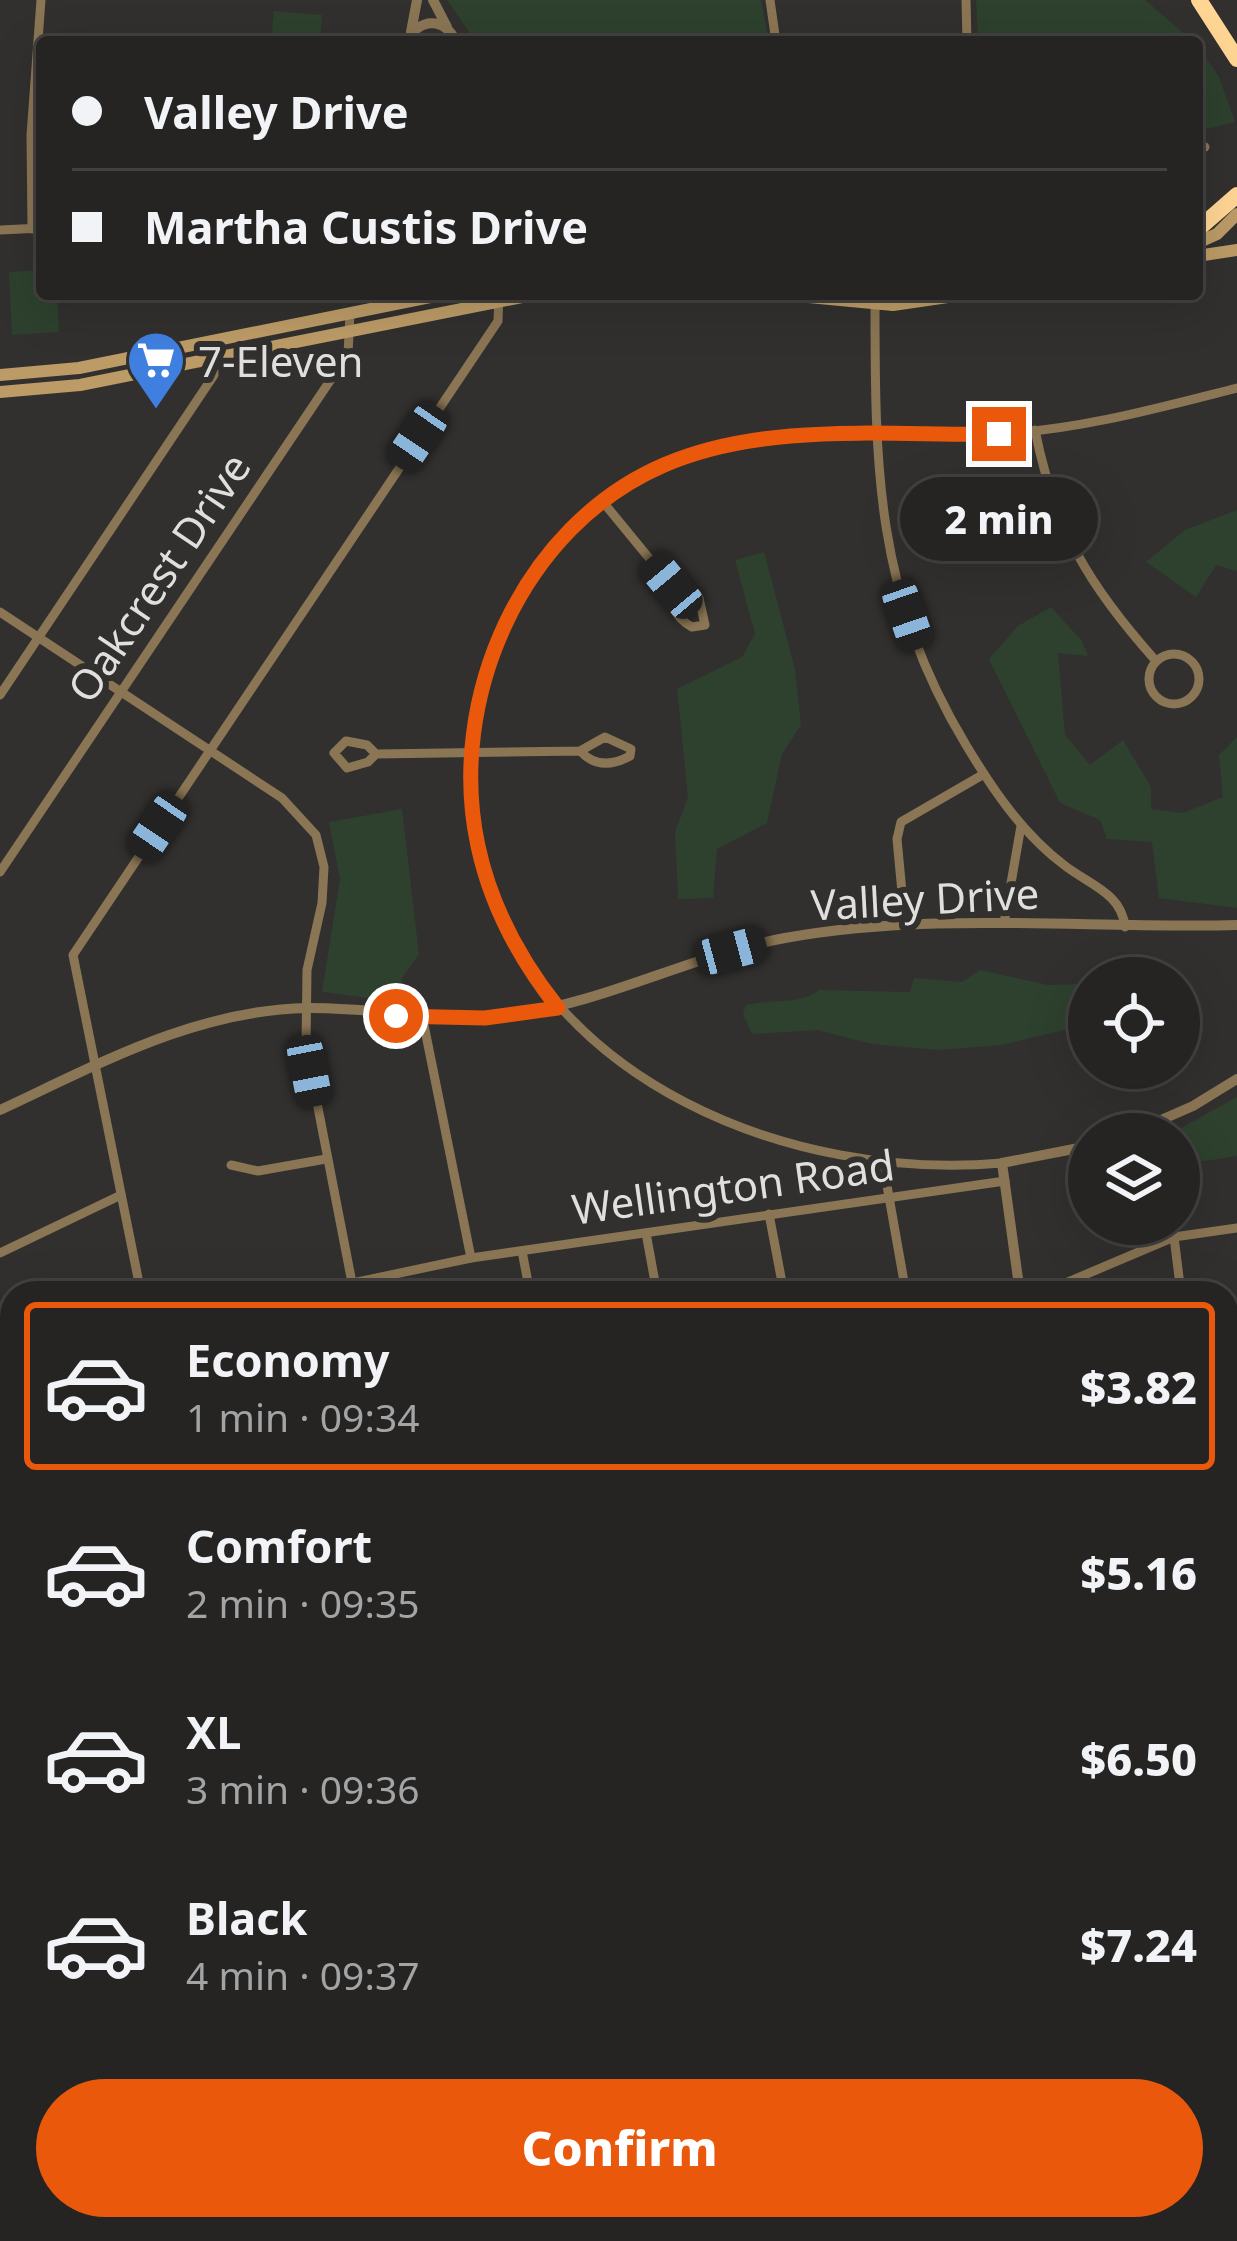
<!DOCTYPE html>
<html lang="en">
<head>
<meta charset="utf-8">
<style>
  :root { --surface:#252422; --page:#31302f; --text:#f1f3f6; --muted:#a3a4a5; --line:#424140; --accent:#ea580c }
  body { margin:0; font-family:"Noto Sans",sans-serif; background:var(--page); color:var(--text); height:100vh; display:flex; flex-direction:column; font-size:45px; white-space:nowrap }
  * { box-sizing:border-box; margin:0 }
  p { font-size:39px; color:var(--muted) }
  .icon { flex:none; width:66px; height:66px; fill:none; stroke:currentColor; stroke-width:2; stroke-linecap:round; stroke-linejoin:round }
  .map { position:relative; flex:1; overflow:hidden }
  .drawer { position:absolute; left:0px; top:1281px; width:1239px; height:960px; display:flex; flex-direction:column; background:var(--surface); border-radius:36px 36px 0 0; box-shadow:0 12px 48px #0002,0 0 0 3px var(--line) }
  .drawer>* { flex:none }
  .top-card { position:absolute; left:36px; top:36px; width:1167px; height:264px; border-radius:12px; box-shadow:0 12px 48px #0002,0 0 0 3px var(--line); display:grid; align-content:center; height:264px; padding:0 36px; background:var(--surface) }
  .controls { position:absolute; left:1068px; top:957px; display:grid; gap:24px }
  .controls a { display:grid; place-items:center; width:132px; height:132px; border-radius:50%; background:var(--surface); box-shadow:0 12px 48px #0002,0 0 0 3px var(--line); font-size:60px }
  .end { position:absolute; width:54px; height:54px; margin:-27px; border:15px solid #ea580c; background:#fff; box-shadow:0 0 0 6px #fff }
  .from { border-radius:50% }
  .bubble { position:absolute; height:84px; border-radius:42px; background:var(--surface); box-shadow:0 12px 48px #0002,0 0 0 3px var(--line); font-size:39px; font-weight:800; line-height:84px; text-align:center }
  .car { position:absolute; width:36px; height:72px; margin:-36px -18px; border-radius:15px; box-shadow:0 0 9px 3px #0007; background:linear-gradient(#222 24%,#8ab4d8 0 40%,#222 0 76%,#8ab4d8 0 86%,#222 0) }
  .top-card b { display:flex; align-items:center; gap:42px; height:114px; font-size:45px }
  .top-card b+b { border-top:3px solid var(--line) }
  .top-card i { width:30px; height:30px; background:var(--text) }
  ul { padding:21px 0 0; list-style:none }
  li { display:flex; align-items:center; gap:36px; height:168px; margin:0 24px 18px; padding:0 12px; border:6px solid transparent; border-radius:12px }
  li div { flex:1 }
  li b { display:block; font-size:45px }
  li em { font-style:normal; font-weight:800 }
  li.active { border-color:var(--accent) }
  li>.icon { width:108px; height:108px; stroke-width:1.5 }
  .action { display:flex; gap:24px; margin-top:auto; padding:24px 36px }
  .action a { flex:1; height:138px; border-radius:72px; background:var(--accent); color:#fff; font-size:48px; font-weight:800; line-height:138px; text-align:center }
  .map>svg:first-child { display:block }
  .education { fill:#463230 }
  .green { fill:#2d412e }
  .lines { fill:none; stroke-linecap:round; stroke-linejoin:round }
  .minor { stroke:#8a7554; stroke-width:9 }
  .tertiary { stroke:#8a7554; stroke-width:10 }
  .secondary { stroke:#bc9b66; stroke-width:12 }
  .motorway { stroke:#ffd594; stroke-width:16 }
  .route { stroke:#ea580c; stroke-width:15 }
  .labels { text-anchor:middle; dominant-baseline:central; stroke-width:12; stroke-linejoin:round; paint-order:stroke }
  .poi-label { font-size:42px; fill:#dfdfdd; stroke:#31302e; text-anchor:start }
  .street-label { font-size:42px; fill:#dfdfdd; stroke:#31302e }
</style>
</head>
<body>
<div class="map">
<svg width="1237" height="2241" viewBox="0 0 1237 2241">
  <rect width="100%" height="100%" fill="#31302e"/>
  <path class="education" d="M0 1887 12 1916V2018L0 2019Z"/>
  <g class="green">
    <path d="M447 0H761L769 42H476Z"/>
    <path d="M976 0H1145L1194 42H978Z"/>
    <path d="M274 11 322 15 320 42H271Z"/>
    <path d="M1197 45 1219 77 1235 122 1197 131Z"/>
    <path d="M42 270V294H57L59 332 12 335 9 272Z"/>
    <path d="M1237 510V571L1216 565 1196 597 1146 562 1185 530Z"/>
    <path d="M764 552 795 669 801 725 782 754 767 823 717 849 713 898 678 899 675 832 688 797 677 689 742 657 755 634 735 560Z"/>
    <path d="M1051 607 1082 641 1088 656 1058 653 1065 735 1090 765 1123 740 1151 787V809L1183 813 1223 797 1219 755 1237 737V908L1159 898 1152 842 1107 839 1100 820 1060 803 989 659 1018 626Z"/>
    <path d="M402 809 419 954 402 978 400 1002 322 992 340 879 329 822Z"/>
    <path d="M980 970 1048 985 1089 984V1024L1001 1045 939 1050 872 1044 817 1030 752 1034 743 1014 746 1005C769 999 801 1005 819 990L910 992 914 978 962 982Z"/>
    <path d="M1237 1097V1156L1179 1165V1134H1170Z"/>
    <path d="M12 2018V2229H81L51 2241H0V2019Z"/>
    <path d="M662 2229H880L878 2241H840L815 2233 818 2241H701Z"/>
  </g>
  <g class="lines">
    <g class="minor">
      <path d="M770 0 776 42"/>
      <path d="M966 0 967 42"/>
      <path d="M1197 147H1205"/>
      <path d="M32 229 31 135 41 0"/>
      <path d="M0 230 42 228"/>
      <path d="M875 294C875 465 874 592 966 745 993 790 1022 833 1064 865 1088 884 1122 893 1125 927"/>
      <path d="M1035 430C1055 530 1089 586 1156 661"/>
      <path d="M603 502 672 586C668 604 676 618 692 627L705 625 699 598 672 586"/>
      <path d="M0 612 282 798 316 835 324 867 322 903 307 970 306 1046 354 1293"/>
      <circle cx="1174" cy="679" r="25"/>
      <path d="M0 695 214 375 213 352"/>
      <path d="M376 754 368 762 347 768 334 753 346 741 367 745 376 754 580 751C595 767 612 766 630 756L631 749 605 737 580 751"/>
      <path d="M0 872 348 354 350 313"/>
      <path d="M1004 923 1021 826"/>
      <path d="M905 924 897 839 901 822 984 774"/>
      <path d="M423 1020 471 1258"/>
      <path d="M883 1163 906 1293"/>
      <path d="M1002 1163C792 1182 539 1082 482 861 468 806 466 745 482 690 502 615 545 543 610 497 724 417 865 440 997 434 1079 430 1158 408 1237 388"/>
      <path d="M231 1165 258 1171 326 1159"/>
      <path d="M769 1214 784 1293"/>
      <path d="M646 1233 657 1293"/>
      <path d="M1174 1237 1181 1293"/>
      <path d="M522 1251 530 1293"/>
      <path d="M0 1253 121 1195"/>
      <path d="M141 1293 73 955 498 321 499 294"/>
      <path d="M305 1293 471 1258 1005 1181"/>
      <path d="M1042 1293 1174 1237 1237 1228"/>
      <path d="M1227 1455 1237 1453"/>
      <path d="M0 1500 12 1504"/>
      <path d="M0 1528 12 1522"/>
      <path d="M1227 1650 1237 1669"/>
      <path d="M0 1660 12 1654"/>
      <path d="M1227 2049 1237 2066"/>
      <path d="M1227 2137 1237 2112"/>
      <path d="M1227 2161 1237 2164"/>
      <path d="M194 2229 203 2241"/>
      <path d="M323 2229 331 2241"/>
      <path d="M887 2229 889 2241"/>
      <path d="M1055 2229 1088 2241"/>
    </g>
    <g class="tertiary">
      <path d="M433 0 447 27"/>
      <path d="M411 32 417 0"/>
      <path d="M407 42C418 17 446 17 456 42"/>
      <path d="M0 1110C99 1064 196 1010 307 1008 378 1007 444 1024 515 1014 607 1002 692 955 785 938 934 911 1086 929 1237 925"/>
      <path d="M1129 1134 1193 1106 1237 1079"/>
      <path d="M1020 1293 1002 1163 1089 1146"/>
      <path d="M0 1391 12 1450"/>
      <path d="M0 1792 12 1786"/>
      <path d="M1227 1893 1237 1899"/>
      <path d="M449 2229 453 2241"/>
    </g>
    <g class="secondary">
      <path d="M1197 243 1217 234 1237 214"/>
      <path d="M1197 256 1237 250"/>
      <path d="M777 294 893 305 968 294"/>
      <path d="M0 375 79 368 445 294"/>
      <path d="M0 392 80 385 537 294"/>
    </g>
    <g class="motorway">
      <path d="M1199 0 1237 59"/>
      <path d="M1197 230 1237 195"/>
    </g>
  </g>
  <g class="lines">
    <path class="route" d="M396 1016 485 1018 558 1008C520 960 491 907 478 846 446 699 522 526 664 465 766 421 890 436 999 434"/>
  </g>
  <defs>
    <symbol id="supermarket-pin" viewBox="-11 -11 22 30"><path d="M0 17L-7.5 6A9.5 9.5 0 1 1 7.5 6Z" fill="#3f7fe0" stroke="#31302e"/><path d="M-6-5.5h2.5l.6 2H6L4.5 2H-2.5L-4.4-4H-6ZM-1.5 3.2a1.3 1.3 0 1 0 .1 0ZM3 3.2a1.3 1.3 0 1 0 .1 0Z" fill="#fff"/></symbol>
  </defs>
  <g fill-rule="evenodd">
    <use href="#supermarket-pin" x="123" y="327" width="66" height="90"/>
  </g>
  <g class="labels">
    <g class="poi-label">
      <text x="198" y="360">7-Eleven</text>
    </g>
    <g class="street-label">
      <text transform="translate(158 577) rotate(-56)">Oakcrest Drive</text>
      <text transform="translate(925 898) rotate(-3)">Valley Drive</text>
      <text transform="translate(733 1186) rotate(-8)">Wellington Road</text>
    </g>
  </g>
</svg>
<div class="controls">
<a><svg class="icon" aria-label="locate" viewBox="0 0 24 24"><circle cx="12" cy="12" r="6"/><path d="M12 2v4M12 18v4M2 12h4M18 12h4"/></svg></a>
<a><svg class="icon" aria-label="layers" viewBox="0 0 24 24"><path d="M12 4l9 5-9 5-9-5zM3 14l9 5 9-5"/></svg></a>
</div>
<i class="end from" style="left:396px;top:1016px"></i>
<i class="end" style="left:999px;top:434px"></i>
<div class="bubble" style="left:900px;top:477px;width:198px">2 min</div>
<i class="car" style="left:418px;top:437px;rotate:214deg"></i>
<i class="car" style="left:672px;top:586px;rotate:320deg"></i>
<i class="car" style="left:907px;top:615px;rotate:161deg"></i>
<i class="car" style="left:158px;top:827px;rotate:214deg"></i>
<i class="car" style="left:731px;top:951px;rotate:75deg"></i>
<i class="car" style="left:309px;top:1071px;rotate:169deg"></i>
<div class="top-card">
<b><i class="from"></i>Valley Drive</b>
<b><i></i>Martha Custis Drive</b>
</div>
<section class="drawer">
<ul>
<li class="active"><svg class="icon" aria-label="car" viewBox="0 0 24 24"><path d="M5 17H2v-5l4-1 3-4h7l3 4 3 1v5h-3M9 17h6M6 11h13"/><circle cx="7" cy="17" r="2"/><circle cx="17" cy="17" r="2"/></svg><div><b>Economy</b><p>1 min · 09:34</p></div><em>$3.82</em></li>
<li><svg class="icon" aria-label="car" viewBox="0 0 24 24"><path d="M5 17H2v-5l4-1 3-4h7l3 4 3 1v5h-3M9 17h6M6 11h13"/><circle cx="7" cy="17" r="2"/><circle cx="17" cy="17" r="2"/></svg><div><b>Comfort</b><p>2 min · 09:35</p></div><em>$5.16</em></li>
<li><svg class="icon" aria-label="car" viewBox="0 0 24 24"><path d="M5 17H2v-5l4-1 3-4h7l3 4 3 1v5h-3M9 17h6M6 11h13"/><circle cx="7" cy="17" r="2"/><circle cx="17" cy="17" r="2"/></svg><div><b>XL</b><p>3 min · 09:36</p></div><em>$6.50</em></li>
<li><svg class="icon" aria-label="car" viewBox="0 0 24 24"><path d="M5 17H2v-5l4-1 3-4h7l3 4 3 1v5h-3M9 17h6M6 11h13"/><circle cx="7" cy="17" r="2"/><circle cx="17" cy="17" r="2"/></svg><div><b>Black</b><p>4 min · 09:37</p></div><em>$7.24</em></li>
</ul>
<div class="action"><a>Confirm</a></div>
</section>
</div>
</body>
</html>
